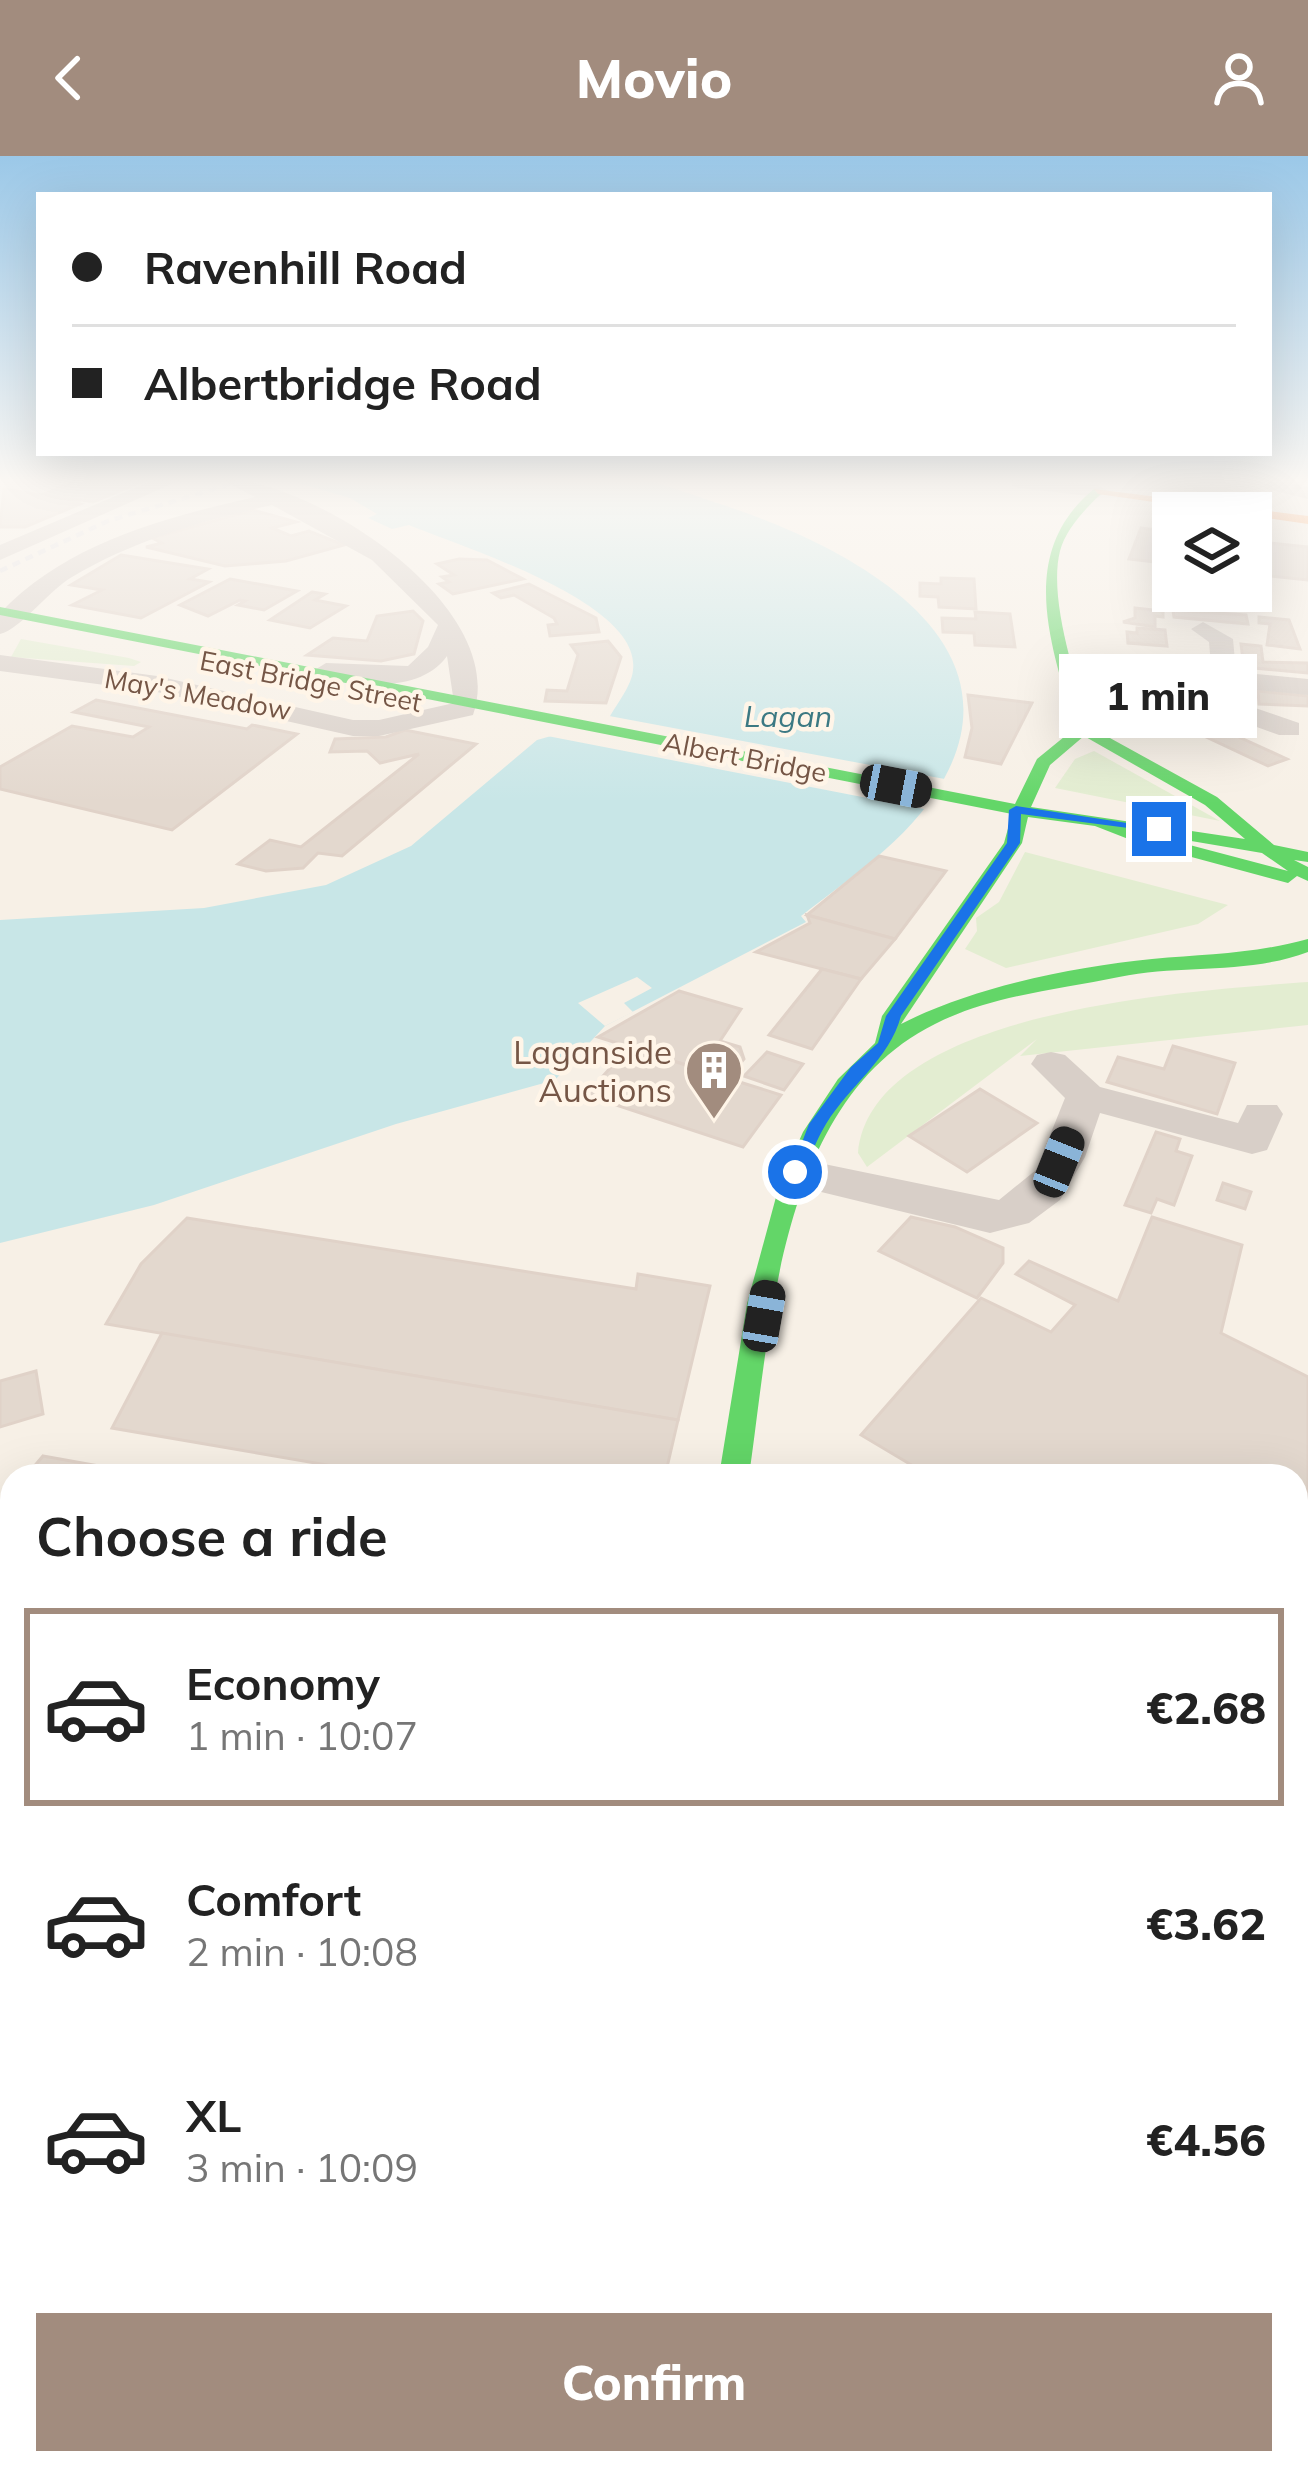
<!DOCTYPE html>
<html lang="en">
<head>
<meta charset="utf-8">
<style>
  :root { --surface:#fff; --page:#f6f6f6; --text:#222; --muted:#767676; --line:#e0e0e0; --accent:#a28c7e }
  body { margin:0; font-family:Mulish,sans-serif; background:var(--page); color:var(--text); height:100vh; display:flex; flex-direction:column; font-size:45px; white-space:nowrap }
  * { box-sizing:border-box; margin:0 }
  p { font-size:39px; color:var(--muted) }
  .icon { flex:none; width:66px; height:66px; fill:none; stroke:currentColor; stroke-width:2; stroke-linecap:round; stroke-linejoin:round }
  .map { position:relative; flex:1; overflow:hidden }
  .drawer { position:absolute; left:0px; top:1308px; width:1308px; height:1011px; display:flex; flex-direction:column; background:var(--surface); border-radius:36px 36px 0 0; box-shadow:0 12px 48px #0002 }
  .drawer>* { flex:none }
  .guide { position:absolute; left:36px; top:36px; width:1236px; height:264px; border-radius:0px; box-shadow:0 12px 48px #0002; display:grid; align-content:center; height:264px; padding:0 36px; background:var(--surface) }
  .controls { position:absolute; left:1152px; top:336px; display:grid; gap:24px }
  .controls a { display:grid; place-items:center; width:120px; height:120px; border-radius:0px; background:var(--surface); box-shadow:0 12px 48px #0002; font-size:60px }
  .end { position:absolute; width:54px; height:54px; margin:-27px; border:15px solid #1a73e8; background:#fff; box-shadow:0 0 0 6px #fff }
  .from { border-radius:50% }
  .bubble { position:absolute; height:84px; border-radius:0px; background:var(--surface); box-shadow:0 12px 48px #0002; font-size:39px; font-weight:800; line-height:84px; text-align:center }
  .car { position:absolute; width:36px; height:72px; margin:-36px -18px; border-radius:15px; box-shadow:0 0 9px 3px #0007; background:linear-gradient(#222 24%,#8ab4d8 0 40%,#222 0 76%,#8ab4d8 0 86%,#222 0) }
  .guide b { display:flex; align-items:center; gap:42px; height:114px; font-size:45px }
  .guide b+b { border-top:3px solid var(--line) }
  .guide i { width:30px; height:30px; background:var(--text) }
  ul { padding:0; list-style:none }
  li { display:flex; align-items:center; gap:36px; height:198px; margin:0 24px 18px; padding:0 12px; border:6px solid transparent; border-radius:0px }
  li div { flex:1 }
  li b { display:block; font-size:45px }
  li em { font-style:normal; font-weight:800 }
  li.selected { border-color:var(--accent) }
  li>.icon { width:108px; height:108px; stroke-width:1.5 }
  h2 { padding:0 36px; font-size:54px; line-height:144px }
  .button { display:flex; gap:24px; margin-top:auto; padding:24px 36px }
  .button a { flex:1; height:138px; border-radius:0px; background:var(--accent); color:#fff; font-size:48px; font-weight:800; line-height:138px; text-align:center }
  header { display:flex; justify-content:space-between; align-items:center; height:156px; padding:0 36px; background:var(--accent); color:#fff; font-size:54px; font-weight:800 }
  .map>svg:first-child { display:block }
  .green { fill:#e3edd1 }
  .water { fill:#c8e6e7 }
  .pier { fill:#f7f0e6 }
  .building { fill:#e3d8ce; stroke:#e0d2c8; stroke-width:3 }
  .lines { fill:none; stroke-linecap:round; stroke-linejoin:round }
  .street { fill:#d8cfc8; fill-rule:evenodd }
  .fast { fill:#63d668; fill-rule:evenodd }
  .slow { fill:#ff974d; fill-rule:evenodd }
  .rail { stroke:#e4e1e3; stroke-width:4.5; stroke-dasharray:8 6; stroke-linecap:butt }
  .route { fill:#1a73e8 }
  .labels { text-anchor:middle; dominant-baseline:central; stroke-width:9; stroke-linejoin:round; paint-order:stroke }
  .far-street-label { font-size:27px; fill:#755646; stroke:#fff5e8 }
  .far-water-label { font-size:30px; font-style:italic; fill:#3c7983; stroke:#fff5e8 }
  .poi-label { font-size:33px; fill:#755646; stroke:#fff5e8; text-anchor:end }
</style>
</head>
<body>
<header><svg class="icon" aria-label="back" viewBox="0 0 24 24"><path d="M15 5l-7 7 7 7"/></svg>Movio<svg class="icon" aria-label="person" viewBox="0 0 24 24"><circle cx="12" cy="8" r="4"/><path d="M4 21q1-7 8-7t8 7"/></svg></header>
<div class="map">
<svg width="1308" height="2318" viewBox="0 0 1308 2318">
  <rect width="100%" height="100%" fill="#f7f0e6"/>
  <g class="green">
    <path d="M21 483 129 502 141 506 134 510 11 501Z"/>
    <path d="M1094 595 1220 665 1055 632 1075 603Z"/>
    <path d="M1025 696 1228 749 1198 768 1006 812 965 793 977 775 976 762 999 746Z"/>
    <path d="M1308 826V869L1020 900 1037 883 867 1011 858 997C871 852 1200 834 1308 826Z"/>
  </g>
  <path class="water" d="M281 322C361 322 440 322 519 322 555 322 593 319 629 322 658 325 690 338 717 347 823 381 1018 468 949 613 920 676 854 719 801 760L806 766 605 870 555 924 396 968 154 1049 0 1087V764L204 752 326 729 411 690 537 584 608 564C615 550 632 530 633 514 642 446 461 391 409 369L392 373 368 362 377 358 350 342Z"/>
  <g class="pier">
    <path d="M604 559 950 624 929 654 537 578Z"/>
    <path d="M637 821 652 832 624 847 633 856 605 870 578 847Z"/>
  </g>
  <g class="building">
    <path d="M83 322H151L93 346 44 338Z"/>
    <path d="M4 333 79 345 74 347 80 348 25 371H0Z"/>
    <path d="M253 354 296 366 272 372 291 380 309 375 344 389 286 405 225 410 146 391 162 387 152 382Z"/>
    <path d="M1141 372 1173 376V408L1129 403Z"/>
    <path d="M1251 385 1308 391V424L1251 418Z"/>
    <path d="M121 399 208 413 190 423 209 426 141 462 72 449 102 434 71 429Z"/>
    <path d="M459 403 487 404 523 423 453 438 439 428 449 426 442 421 454 419 437 408Z"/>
    <path d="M941 422 974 423 976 453 939 451 938 441 920 440V427L941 428Z"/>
    <path d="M230 423 297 435 264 454 238 449 245 445 240 444 208 460 180 449Z"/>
    <path d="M529 428 596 462 599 476 550 480 548 469 557 468 554 462 514 439 501 442 493 437Z"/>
    <path d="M312 436 325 438 315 444 346 450 310 472 270 464Z"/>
    <path d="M1135 452 1163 455V461L1155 460V471L1123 466 1135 462Z"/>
    <path d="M1173 454 1246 459 1248 468 1174 461Z"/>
    <path d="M413 455 423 465 414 498 381 505 307 499 333 482 367 485 377 460Z"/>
    <path d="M975 456 1010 458 1015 491 975 489 974 477 943 476 942 462 976 463Z"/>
    <path d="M1259 461 1289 464 1300 493 1267 489 1270 468 1259 467Z"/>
    <path d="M1137 472 1165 474 1167 490 1128 487 1127 476 1137 477Z"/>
    <path d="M608 485 621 501 606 547 545 545 547 534 567 535 578 499 571 489Z"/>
    <path d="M1241 488 1261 490 1263 506 1308 507V517L1244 511Z"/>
    <path d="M1137 507 1165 510 1172 550 1141 546V529L1131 512 1138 513Z"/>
    <path d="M1258 535 1308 540V550L1259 548Z"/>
    <path d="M968 539 1032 547 1001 608 965 601 972 572Z"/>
    <path d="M96 544 247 573 252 569 297 578 172 674 0 633V611L72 570 133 581 149 571 74 556Z"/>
    <path d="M1201 554 1217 571 1287 603 1268 610 1189 573 1177 574 1161 556Z"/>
    <path d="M405 574 476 588 342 700 318 697 303 712 266 715 238 708 270 684 301 691 419 598 380 607 367 595 330 596 335 583 386 581Z"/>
    <path d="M879 700 946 715 895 783 807 759Z"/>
    <path d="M807 759 895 783 861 823 756 796 810 767Z"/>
    <path d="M822 813 861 823 812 893 769 879Z"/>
    <path d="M679 835 741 853 720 885 740 891 744 903 734 915 714 918 598 881Z"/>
    <path d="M1173 890 1235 907 1217 958 1107 926 1118 901 1164 913Z"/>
    <path d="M629 891 714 918 781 939 743 991 586 939Z"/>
    <path d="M767 896 803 908 784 934 744 920Z"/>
    <path d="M980 933 1037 967 967 1016 909 980Z"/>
    <path d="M1156 976 1180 983 1176 995 1192 1000 1174 1049 1157 1043 1151 1057 1125 1049Z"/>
    <path d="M1223 1027 1251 1036 1245 1053 1217 1044Z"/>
    <path d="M911 1061 955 1071 1003 1092V1107L977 1142 879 1095Z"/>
    <path d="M1152 1061 1242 1089 1221 1177 1308 1221V1644L1299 1718 1296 1320H930L861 1279 981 1142 1051 1176 1075 1149 1016 1118 1029 1105 1118 1145Z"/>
    <path d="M187 1062 636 1133 638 1118 710 1130 678 1264 106 1168 141 1108Z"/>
    <path d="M162 1177 678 1264 665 1320H391L112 1272Z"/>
    <path d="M36 1215 43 1258 0 1271V1225Z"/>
    <path d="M43 1300 155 1320H26Z"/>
    <path d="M12 1338V1498L0 1496V1350Z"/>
    <path d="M0 2298 12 2307 39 2318H0Z"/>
    <path d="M127 2307H404L401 2318H123Z"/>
    <path d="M725 2307H979L978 2318H727Z"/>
  </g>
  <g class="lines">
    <g class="street">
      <path d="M158 322H185L0 404V389Z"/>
      <path d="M218 322C313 322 511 451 473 559L379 580H353L157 536 0 515V499L157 520 353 564H379L454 547 447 500C420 538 357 530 317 521L313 515 326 507 408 510 428 491 438 469 372 404 272 349C202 365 134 384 72 421 49 434 21 473 0 478V457C67 387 163 362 255 341Z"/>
      <path d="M1012 322 1098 329 1108 335 1098 341 1019 332 1012 330Z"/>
      <path d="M1272 322H1297L1292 327 1308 331V343L1267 333 1264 329Z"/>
      <path d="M1203 466 1233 483 1236 516 1308 523V539L1237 532 1238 546 1299 567V579H1279L1215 556 1209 486 1191 473Z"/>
      <path d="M1051 896 1065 899 1100 931 1238 967 1247 949H1277L1283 958 1267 994 1252 998 1100 957 1085 1001 1060 1044 1029 1067 990 1077 780 1026 773 1016 780 1006 795 1002 999 1044 1036 1014 1065 942 1031 908 1037 899Z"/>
    </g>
    <g class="fast">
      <path d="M1094 333 1104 335C1087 351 1066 372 1060 395 1048 443 1076 524 1090 571L1217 641 1274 689 1308 696V706L1294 704 1308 711V725L1297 720 1288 727 1136 686 1095 670 1028 661 1022 687 901 868C973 831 1072 811 1152 803 1208 798 1253 798 1308 783V796C1247 819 1182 808 1119 821 1057 834 992 839 935 868 779 945 771 1170 749 1320H719L747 1148 779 1030 803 976 838 923 875 887 882 860 1004 687 1012 658 0 459V451L1015 648 1037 603 1075 572C1051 489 1016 397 1094 333ZM1084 580 1205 649 1245 683 1031 651 1050 609ZM1144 677 1262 697 1288 715 1148 678Z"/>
      <path d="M533 2307H583L581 2318H531Z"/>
    </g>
    <path class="slow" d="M1094 333 1308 360V368L1098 338Z"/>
    <path class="rail" d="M0 415 108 365 251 322"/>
  </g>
  <linearGradient id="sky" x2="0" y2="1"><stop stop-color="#9bc8e8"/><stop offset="0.5" stop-color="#fbf8f4"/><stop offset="1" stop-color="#fbf8f4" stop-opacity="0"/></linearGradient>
  <rect width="1308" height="647" fill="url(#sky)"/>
  <path class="route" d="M1016 650 1166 673 1159 676 1021 658 1020 687 901 860C889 904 850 929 826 968 816 984 810 1003 801 1020H789L809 968 851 911 878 887 886 860 1007 687 1009 654Z"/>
  <defs>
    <symbol id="building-pin" viewBox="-11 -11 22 30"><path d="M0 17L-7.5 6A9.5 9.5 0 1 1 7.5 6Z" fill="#a28c7e" stroke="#fff5e8"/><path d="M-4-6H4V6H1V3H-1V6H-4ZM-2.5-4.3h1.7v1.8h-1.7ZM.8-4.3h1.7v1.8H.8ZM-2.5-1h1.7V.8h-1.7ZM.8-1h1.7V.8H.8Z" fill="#fff"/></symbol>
  </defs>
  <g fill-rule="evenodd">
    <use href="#building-pin" x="681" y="881" width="66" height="90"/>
  </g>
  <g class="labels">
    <g class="far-street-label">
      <text transform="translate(311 525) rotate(11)">East Bridge Street</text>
      <text transform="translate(198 538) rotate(10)">May's Meadow</text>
      <text transform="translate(745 601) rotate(11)">Albert Bridge</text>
    </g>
    <g class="far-water-label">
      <text x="788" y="560">Lagan</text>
    </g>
    <g class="poi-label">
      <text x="672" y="895">Laganside<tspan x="672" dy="38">Auctions</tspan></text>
    </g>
  </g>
</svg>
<div class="controls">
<a><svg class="icon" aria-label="layers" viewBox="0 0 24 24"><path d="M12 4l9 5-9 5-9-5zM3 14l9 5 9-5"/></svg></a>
</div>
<i class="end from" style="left:795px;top:1016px"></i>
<i class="end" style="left:1159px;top:673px"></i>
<div class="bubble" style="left:1059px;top:498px;width:198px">1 min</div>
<i class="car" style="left:896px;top:630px;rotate:101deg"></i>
<i class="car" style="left:1059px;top:1006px;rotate:22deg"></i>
<i class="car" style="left:764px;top:1160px;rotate:10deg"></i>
<div class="guide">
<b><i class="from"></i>Ravenhill Road</b>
<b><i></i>Albertbridge Road</b>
</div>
<section class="drawer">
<h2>Choose a ride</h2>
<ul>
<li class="selected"><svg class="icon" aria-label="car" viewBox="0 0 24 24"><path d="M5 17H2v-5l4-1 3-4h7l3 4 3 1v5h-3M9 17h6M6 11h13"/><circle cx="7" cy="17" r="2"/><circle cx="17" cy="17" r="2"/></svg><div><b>Economy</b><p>1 min · 10:07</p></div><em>€2.68</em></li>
<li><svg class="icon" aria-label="car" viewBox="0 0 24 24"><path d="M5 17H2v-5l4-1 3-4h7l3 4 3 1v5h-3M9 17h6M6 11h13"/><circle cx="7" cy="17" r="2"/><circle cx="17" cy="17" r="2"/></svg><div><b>Comfort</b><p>2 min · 10:08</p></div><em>€3.62</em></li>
<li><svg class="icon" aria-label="car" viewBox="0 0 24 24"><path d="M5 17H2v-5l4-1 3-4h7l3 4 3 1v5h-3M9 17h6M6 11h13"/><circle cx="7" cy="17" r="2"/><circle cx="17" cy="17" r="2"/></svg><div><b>XL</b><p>3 min · 10:09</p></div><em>€4.56</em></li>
</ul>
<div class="button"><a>Confirm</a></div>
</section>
</div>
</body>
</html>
